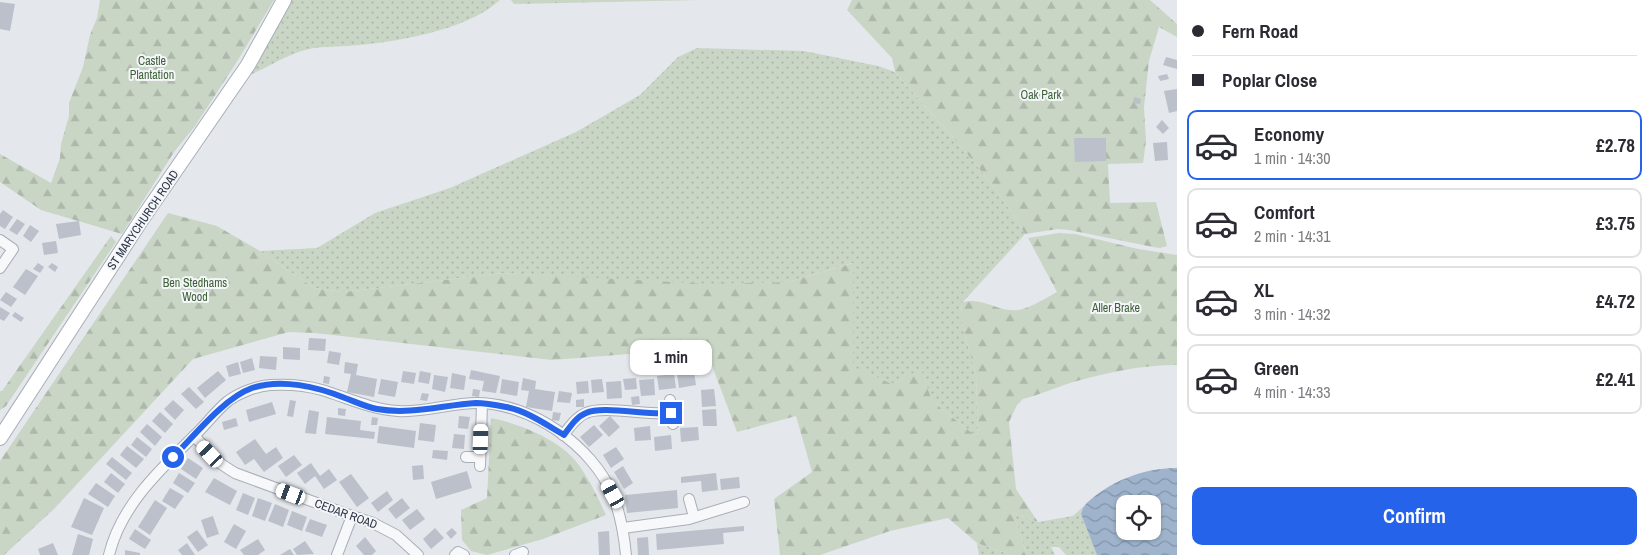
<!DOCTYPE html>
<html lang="en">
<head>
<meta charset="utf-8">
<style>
  :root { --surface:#fff; --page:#f2f2f3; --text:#2b2b33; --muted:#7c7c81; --line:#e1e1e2; --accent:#2563eb }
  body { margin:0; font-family:"Archivo Narrow",sans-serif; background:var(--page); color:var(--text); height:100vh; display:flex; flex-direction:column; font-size:19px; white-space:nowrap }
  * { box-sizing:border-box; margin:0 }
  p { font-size:16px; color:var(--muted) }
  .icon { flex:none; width:28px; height:28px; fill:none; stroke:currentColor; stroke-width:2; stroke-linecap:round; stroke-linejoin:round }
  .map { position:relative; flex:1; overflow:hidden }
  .panel { display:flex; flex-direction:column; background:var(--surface); width:475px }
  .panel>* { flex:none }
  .guide { display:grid; align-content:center; height:110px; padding:0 15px; background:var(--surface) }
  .tools { position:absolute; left:1116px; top:495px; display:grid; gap:10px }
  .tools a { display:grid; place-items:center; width:45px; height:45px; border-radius:10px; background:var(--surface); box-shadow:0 1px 4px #0004; font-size:25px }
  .end { position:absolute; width:22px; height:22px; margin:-11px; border:6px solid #2563eb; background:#fff; box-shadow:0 0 0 2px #fff }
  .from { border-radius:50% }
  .bubble { position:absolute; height:35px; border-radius:10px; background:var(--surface); box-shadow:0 1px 4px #0004; font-size:16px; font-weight:700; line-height:35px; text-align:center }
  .car { position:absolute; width:15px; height:30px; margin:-15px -8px; border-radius:6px; box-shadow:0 0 4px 1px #0007; background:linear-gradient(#fff 24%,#345 0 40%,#fff 0 76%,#345 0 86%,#fff 0) }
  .guide b { display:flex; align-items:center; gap:18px; height:48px; font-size:19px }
  .guide b+b { border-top:1px solid var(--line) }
  .guide i { width:12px; height:12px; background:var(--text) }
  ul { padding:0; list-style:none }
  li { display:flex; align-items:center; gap:15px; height:70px; margin:0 10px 8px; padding:0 5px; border:2px solid var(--line); border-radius:10px }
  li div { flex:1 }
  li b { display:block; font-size:19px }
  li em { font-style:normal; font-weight:700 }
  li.active { border-color:var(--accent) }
  li>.icon { width:45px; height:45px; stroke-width:1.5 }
  .cta { display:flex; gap:10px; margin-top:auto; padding:10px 15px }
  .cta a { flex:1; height:58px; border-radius:10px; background:var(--accent); color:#fff; font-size:20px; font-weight:700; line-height:58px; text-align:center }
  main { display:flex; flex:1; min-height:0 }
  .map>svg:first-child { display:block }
  .grass { fill:url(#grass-dots) }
  .forest { fill:url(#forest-firs) }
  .water { fill:url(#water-waves); fill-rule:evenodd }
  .building { fill:#bbc0ca }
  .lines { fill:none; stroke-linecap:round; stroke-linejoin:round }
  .street-casing { stroke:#a9aeb7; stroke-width:12 }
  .secondary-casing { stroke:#a9aeb7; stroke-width:16 }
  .street { stroke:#f7f8fa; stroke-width:10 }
  .secondary { stroke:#fff; stroke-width:14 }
  .route { stroke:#2563eb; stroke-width:6 }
  .labels { text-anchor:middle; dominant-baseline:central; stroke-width:4; stroke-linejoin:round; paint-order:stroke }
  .park-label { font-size:12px; fill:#3f6138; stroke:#f4f6f9 }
  .street-label { font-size:12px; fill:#2b3445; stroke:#f4f6f9 }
</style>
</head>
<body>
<main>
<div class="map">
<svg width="1177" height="555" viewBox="0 0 1177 555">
  <defs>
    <pattern id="grass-dots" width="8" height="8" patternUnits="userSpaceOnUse" patternTransform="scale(1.25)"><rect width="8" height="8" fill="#c9d6c5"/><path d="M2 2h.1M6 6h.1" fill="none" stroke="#adb8ab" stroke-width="1.8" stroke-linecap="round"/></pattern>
    <pattern id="forest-firs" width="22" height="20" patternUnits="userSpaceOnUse" patternTransform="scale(1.25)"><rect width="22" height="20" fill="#c9d6c5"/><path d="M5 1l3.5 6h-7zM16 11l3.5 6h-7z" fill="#adb8ab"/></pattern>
    <pattern id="water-waves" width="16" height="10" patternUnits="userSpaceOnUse" patternTransform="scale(1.25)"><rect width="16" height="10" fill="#9fb4cc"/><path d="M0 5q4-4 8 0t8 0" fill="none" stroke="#8293a7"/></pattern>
  </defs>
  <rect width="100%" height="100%" fill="#e4e7ec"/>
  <g class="grass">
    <path d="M290 0H500C467 31 392 43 347 46 333 47 319 46 305 50 289 54 268 67 252 74L249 71Z"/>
    <path d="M697 48 804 51 878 66 895 72C939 123 992 176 1025 234L961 304 963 328 976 375 978 438 932 401 921 370 892 384 852 367V263L788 282 699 285 503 273 344 292 314 288 260 251 317 248 375 213 450 188 576 132 640 95 678 57Z"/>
    <path d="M1085 505 1081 511V514L1097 555H1066L1059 547H1051L1055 555H1027L1013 513 1038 522 1073 516Z"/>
    <path d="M977 543 1011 555H979Z"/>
  </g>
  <g class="forest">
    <path d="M100 0H274L238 60 195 126 174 152 122 234 41 210 0 182V154L51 183 60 158 61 144 69 116V103L83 67 90 35 97 18Z"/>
    <path d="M511 0H699L514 4Z"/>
    <path d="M852 0H1150L1177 24V37L1159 27 1149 61 1144 107 1146 141 1143 163 1108 164 1110 203 1156 202 1167 246 1160 248 1153 247 1069 230 1058 229 1025 234C992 176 939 123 895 72L892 58 847 10Z"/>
    <path d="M168 213 217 226 260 251 314 288 344 292 503 273 710 284 788 282 853 263V367L892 384 921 369 932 401 978 438 976 375 963 328 961 303C981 295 999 313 1018 310 1028 309 1048 297 1057 292L1028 238 1059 233 1075 234 1138 249 1177 255V365C1140 365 1103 373 1067 384 1052 389 1038 395 1023 399L1017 405 1009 422 1016 489 1038 522 1013 513 1027 555H1011L977 543 948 518 890 531 820 555H780L774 499 812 472 796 416 737 432 711 363 680 350 552 360 315 333 289 332 193 359 54 509 4 555H0V461Z"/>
    <path d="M111 236 116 242 6 406 0 410V391H2Z"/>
    <path d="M491 418C517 423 555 438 573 458 588 475 597 496 606 515L543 539 487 555 471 551 462 540 461 510 487 498Z"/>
  </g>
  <path class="water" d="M1177 468V555H1097L1081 514C1082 506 1089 501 1095 496 1118 478 1148 468 1177 468ZM1125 504H1152V531H1125Z"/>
  <g class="building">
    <path d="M0 2 15 4 10 31 0 29Z"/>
    <path d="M1166 57 1177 60V69L1163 65Z"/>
    <path d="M1167 74 1169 79 1160 81 1158 76Z"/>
    <path d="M1177 89V111L1169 113 1164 91Z"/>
    <path d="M1134 97 1141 99 1140 104 1133 103Z"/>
    <path d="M1162 120 1169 128 1163 134 1156 127Z"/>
    <path d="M1074 138H1106V161L1075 162Z"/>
    <path d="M1167 142 1168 160 1155 161 1153 143Z"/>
    <path d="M3 210 13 217 5 229 0 226V214Z"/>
    <path d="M17 219 25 224 17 235 9 230Z"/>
    <path d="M79 221 81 235 59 239 56 224Z"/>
    <path d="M30 225 39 231 31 242 23 236Z"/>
    <path d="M56 241 58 253 44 255 42 243Z"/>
    <path d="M38 263 44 267 40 273 33 269Z"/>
    <path d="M52 263 58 267 55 272 48 267Z"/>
    <path d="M26 269 38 276 25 295 13 287Z"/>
    <path d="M6 292 17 299 11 307 0 300Z"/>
    <path d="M0 307 10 313 4 321 0 319Z"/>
    <path d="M15 312 24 318 21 322 12 316Z"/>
    <path d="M309 338 326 339 325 351 308 350Z"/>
    <path d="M283 347 300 348V360L283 359Z"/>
    <path d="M329 351 341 353 339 365 327 363Z"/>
    <path d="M260 356 277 357 276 370 259 368Z"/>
    <path d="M252 358 255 370 243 373 240 362Z"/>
    <path d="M238 362 241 374 229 377 226 366Z"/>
    <path d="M345 362 358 364 356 375 377 379 374 397 347 392 351 374 344 373Z"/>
    <path d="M471 370 500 376 496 393 482 391 484 381 469 379Z"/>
    <path d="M218 371 226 380 205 398 197 388Z"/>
    <path d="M403 371 416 373 414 384 401 382Z"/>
    <path d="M420 371 431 373 429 384 418 382Z"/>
    <path d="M694 372 696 385 679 388 677 374Z"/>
    <path d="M452 373 466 376 464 390 450 388Z"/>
    <path d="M674 374 676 388 659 390 657 376Z"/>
    <path d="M434 375 448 377 445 392 432 389Z"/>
    <path d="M324 376 330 377 329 384 323 383Z"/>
    <path d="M523 378 536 381 535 389 555 392 552 411 526 407 529 391 521 390Z"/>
    <path d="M636 378 637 389 625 390 623 379Z"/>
    <path d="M381 379 398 382 395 397 378 394Z"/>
    <path d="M502 379 519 382 517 396 500 393Z"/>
    <path d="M602 379 604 392 592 393 591 380Z"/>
    <path d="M654 379 655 395 641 396 639 380Z"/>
    <path d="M588 381 589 393 577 394 576 382Z"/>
    <path d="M621 381 622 398 607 399 606 382Z"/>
    <path d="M189 387 204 402 196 409 181 394Z"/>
    <path d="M473 389 480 390 479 397 472 396Z"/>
    <path d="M714 389 716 406 702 407 701 390Z"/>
    <path d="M559 391 572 393 570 403 557 402Z"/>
    <path d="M422 393 429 394 427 401 420 400Z"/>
    <path d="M639 396 640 404 632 405 631 397Z"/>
    <path d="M584 399V407H576V400Z"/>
    <path d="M173 400 184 410 175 420 164 409Z"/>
    <path d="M290 400 296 401 293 417 287 416Z"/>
    <path d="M272 402 276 414 249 422 246 410Z"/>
    <path d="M338 408 346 409 345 416 338 415Z"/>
    <path d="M716 409 717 426H703L702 410Z"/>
    <path d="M309 410 319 412 316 434 305 433Z"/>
    <path d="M160 412 173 424 165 433 152 421Z"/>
    <path d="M553 412 561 413 559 421 552 420Z"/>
    <path d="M459 416 470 417 468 429 458 428Z"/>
    <path d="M610 416 620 427 609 437 599 426Z"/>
    <path d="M327 417 361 421 360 430 375 432 374 439 325 434Z"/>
    <path d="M372 417 378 418 377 425H371Z"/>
    <path d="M236 418 238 426 224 430 222 422Z"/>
    <path d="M420 423 436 425 434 442 418 440Z"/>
    <path d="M147 424 162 437 155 446 140 432Z"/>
    <path d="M594 425 603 435 589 447 580 437Z"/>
    <path d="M379 426 416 431 414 448 377 443Z"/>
    <path d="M650 426 651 440 635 441 634 428Z"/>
    <path d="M698 427 699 440 681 442 680 428Z"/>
    <path d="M454 434 465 435 464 449 452 448Z"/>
    <path d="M671 435 672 449 655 451 654 437Z"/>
    <path d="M137 437 152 449 146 457 131 445Z"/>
    <path d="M255 439 266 454 276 447 283 458 264 472 254 459 245 465 236 452Z"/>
    <path d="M127 446 144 459 136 468 120 455Z"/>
    <path d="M616 447 624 459 611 468 603 455Z"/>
    <path d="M433 450 448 451 447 460 432 458Z"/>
    <path d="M294 455 302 465 286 477 278 466Z"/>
    <path d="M112 457 132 473 126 480 106 464Z"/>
    <path d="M188 458 203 468 196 479 181 469Z"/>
    <path d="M311 463 320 476 329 469 337 480 324 489 315 476 305 484 297 473Z"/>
    <path d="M423 465 424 479 413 480 412 466Z"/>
    <path d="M623 466 633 483 624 489 614 472Z"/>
    <path d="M467 471 472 488 436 499 431 482Z"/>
    <path d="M111 473 125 484 118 493 104 482Z"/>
    <path d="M179 473 195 483 188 493 173 483Z"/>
    <path d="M716 473 718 490 702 492 701 481 681 483V477Z"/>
    <path d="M351 474 369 498 357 507 339 482Z"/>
    <path d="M739 477 740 488 721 490 720 479Z"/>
    <path d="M214 478 237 491 230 505 205 492Z"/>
    <path d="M96 483 115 496 108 507 88 494Z"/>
    <path d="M170 488 184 496 175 509 162 501Z"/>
    <path d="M677 490 678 508 627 513 625 495Z"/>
    <path d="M387 491 393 500 378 512 371 503Z"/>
    <path d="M243 493 255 498 248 515 236 510Z"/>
    <path d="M84 498 104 508 92 535 71 527Z"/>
    <path d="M258 498 272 503 265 521 252 516Z"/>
    <path d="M402 498 410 508 396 519 388 509Z"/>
    <path d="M155 500 167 508 150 535 138 527Z"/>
    <path d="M275 504 289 510 283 527 268 521Z"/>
    <path d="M417 509 425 519 410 530 402 520Z"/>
    <path d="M292 511 307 517 302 531 287 525Z"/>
    <path d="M213 516 219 534 207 538 201 520Z"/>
    <path d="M310 519 327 525 322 537 305 531Z"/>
    <path d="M234 524 246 531 236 549 224 542Z"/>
    <path d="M744 526V531L723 533 724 544 657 550 656 534Z"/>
    <path d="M435 528 444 538 431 549 423 539Z"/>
    <path d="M452 528 457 533 451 539 446 533Z"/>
    <path d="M135 529 151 540 145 549 129 539Z"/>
    <path d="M197 530 208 545 198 552 187 537Z"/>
    <path d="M609 531 610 555H599L598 532Z"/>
    <path d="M78 534 93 539 89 555H72Z"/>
    <path d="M365 537 376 551 372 555H364L356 546Z"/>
    <path d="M648 537 649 555H638L637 538Z"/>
    <path d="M258 539 265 550 258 555H244L240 550Z"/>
    <path d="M305 541 314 554 297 555 293 549Z"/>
    <path d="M53 543 58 555H40L38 549Z"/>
    <path d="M187 543 195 555H182L178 550Z"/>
    <path d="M290 549 294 555H280Z"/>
    <path d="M125 550 140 553V555H125Z"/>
  </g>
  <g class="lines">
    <defs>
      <g id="street">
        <path d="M0 240 13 249 0 268"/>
        <path d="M670 400 673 424"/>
        <path d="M563 435C570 427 576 417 586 413 603 405 649 416 671 413"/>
        <path d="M194 436 221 464 235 473 352 516 373 523 396 535 418 555"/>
        <path d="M466 457H480"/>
        <path d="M480 466 482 404"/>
        <path d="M689 499 694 517"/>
        <path d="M623 528 689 519 744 502"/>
        <path d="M109 555C121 504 163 467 199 431 208 422 217 410 228 401 239 393 256 386 270 385 287 384 305 385 322 390 348 398 370 409 398 411 424 413 450 403 477 403 531 403 593 446 613 496 621 515 624 535 626 555"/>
        <path d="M337 555 352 516"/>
        <path d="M455 555 458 552 464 555"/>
        <path d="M515 555 523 552"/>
      </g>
      <path id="secondary" d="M0 438 142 219 248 65 284 0"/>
    </defs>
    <use href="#street" class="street-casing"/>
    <use href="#secondary" class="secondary-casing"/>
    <use href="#street" class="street"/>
    <use href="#secondary" class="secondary"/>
  </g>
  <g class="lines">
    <path class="route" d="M173 457C195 435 224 398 252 388 281 378 318 387 345 398 356 402 366 407 377 409 411 415 443 405 476 403 485 403 496 405 506 407 527 411 545 424 564 435 570 427 576 417 586 413 603 405 648 416 671 413"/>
  </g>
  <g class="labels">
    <g class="park-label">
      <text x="152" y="61">Castle<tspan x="152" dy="14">Plantation</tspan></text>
      <text x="1041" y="95">Oak Park</text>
      <text x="195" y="283">Ben Stedhams<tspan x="195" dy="14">Wood</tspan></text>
      <text x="1116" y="308">Aller Brake</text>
    </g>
    <g class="street-label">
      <text transform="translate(143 220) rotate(-56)">ST MARYCHURCH ROAD</text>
      <text transform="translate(346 514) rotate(20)">CEDAR ROAD</text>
    </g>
  </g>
</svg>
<div class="tools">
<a><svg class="icon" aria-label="locate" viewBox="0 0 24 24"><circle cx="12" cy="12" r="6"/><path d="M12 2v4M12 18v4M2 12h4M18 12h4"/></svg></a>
</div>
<i class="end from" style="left:173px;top:457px"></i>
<i class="end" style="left:671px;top:413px"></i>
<div class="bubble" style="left:630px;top:340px;width:82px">1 min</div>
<i class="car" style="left:481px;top:439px;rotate:2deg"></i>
<i class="car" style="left:210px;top:454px;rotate:317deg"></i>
<i class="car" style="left:291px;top:494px;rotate:291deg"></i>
<i class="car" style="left:613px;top:494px;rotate:331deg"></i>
</div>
<section class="panel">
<div class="guide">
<b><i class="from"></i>Fern Road</b>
<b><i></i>Poplar Close</b>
</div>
<ul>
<li class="active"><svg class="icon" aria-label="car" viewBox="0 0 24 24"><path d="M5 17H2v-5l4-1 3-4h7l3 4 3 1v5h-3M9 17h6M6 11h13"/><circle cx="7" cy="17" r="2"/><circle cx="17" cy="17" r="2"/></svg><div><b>Economy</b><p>1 min · 14:30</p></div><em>£2.78</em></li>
<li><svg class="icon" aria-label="car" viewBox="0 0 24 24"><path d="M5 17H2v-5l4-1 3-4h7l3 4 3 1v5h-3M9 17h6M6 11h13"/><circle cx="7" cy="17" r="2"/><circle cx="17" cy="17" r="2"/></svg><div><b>Comfort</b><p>2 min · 14:31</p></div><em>£3.75</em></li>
<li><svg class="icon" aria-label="car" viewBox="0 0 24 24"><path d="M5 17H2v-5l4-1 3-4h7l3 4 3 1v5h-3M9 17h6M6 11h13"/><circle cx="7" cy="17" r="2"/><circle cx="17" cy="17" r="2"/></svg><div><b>XL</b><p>3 min · 14:32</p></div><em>£4.72</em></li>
<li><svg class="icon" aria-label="car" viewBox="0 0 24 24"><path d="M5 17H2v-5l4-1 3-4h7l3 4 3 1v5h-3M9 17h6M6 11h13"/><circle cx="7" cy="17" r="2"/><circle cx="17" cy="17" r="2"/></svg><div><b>Green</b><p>4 min · 14:33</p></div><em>£2.41</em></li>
</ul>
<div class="cta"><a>Confirm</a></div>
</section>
</main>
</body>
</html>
